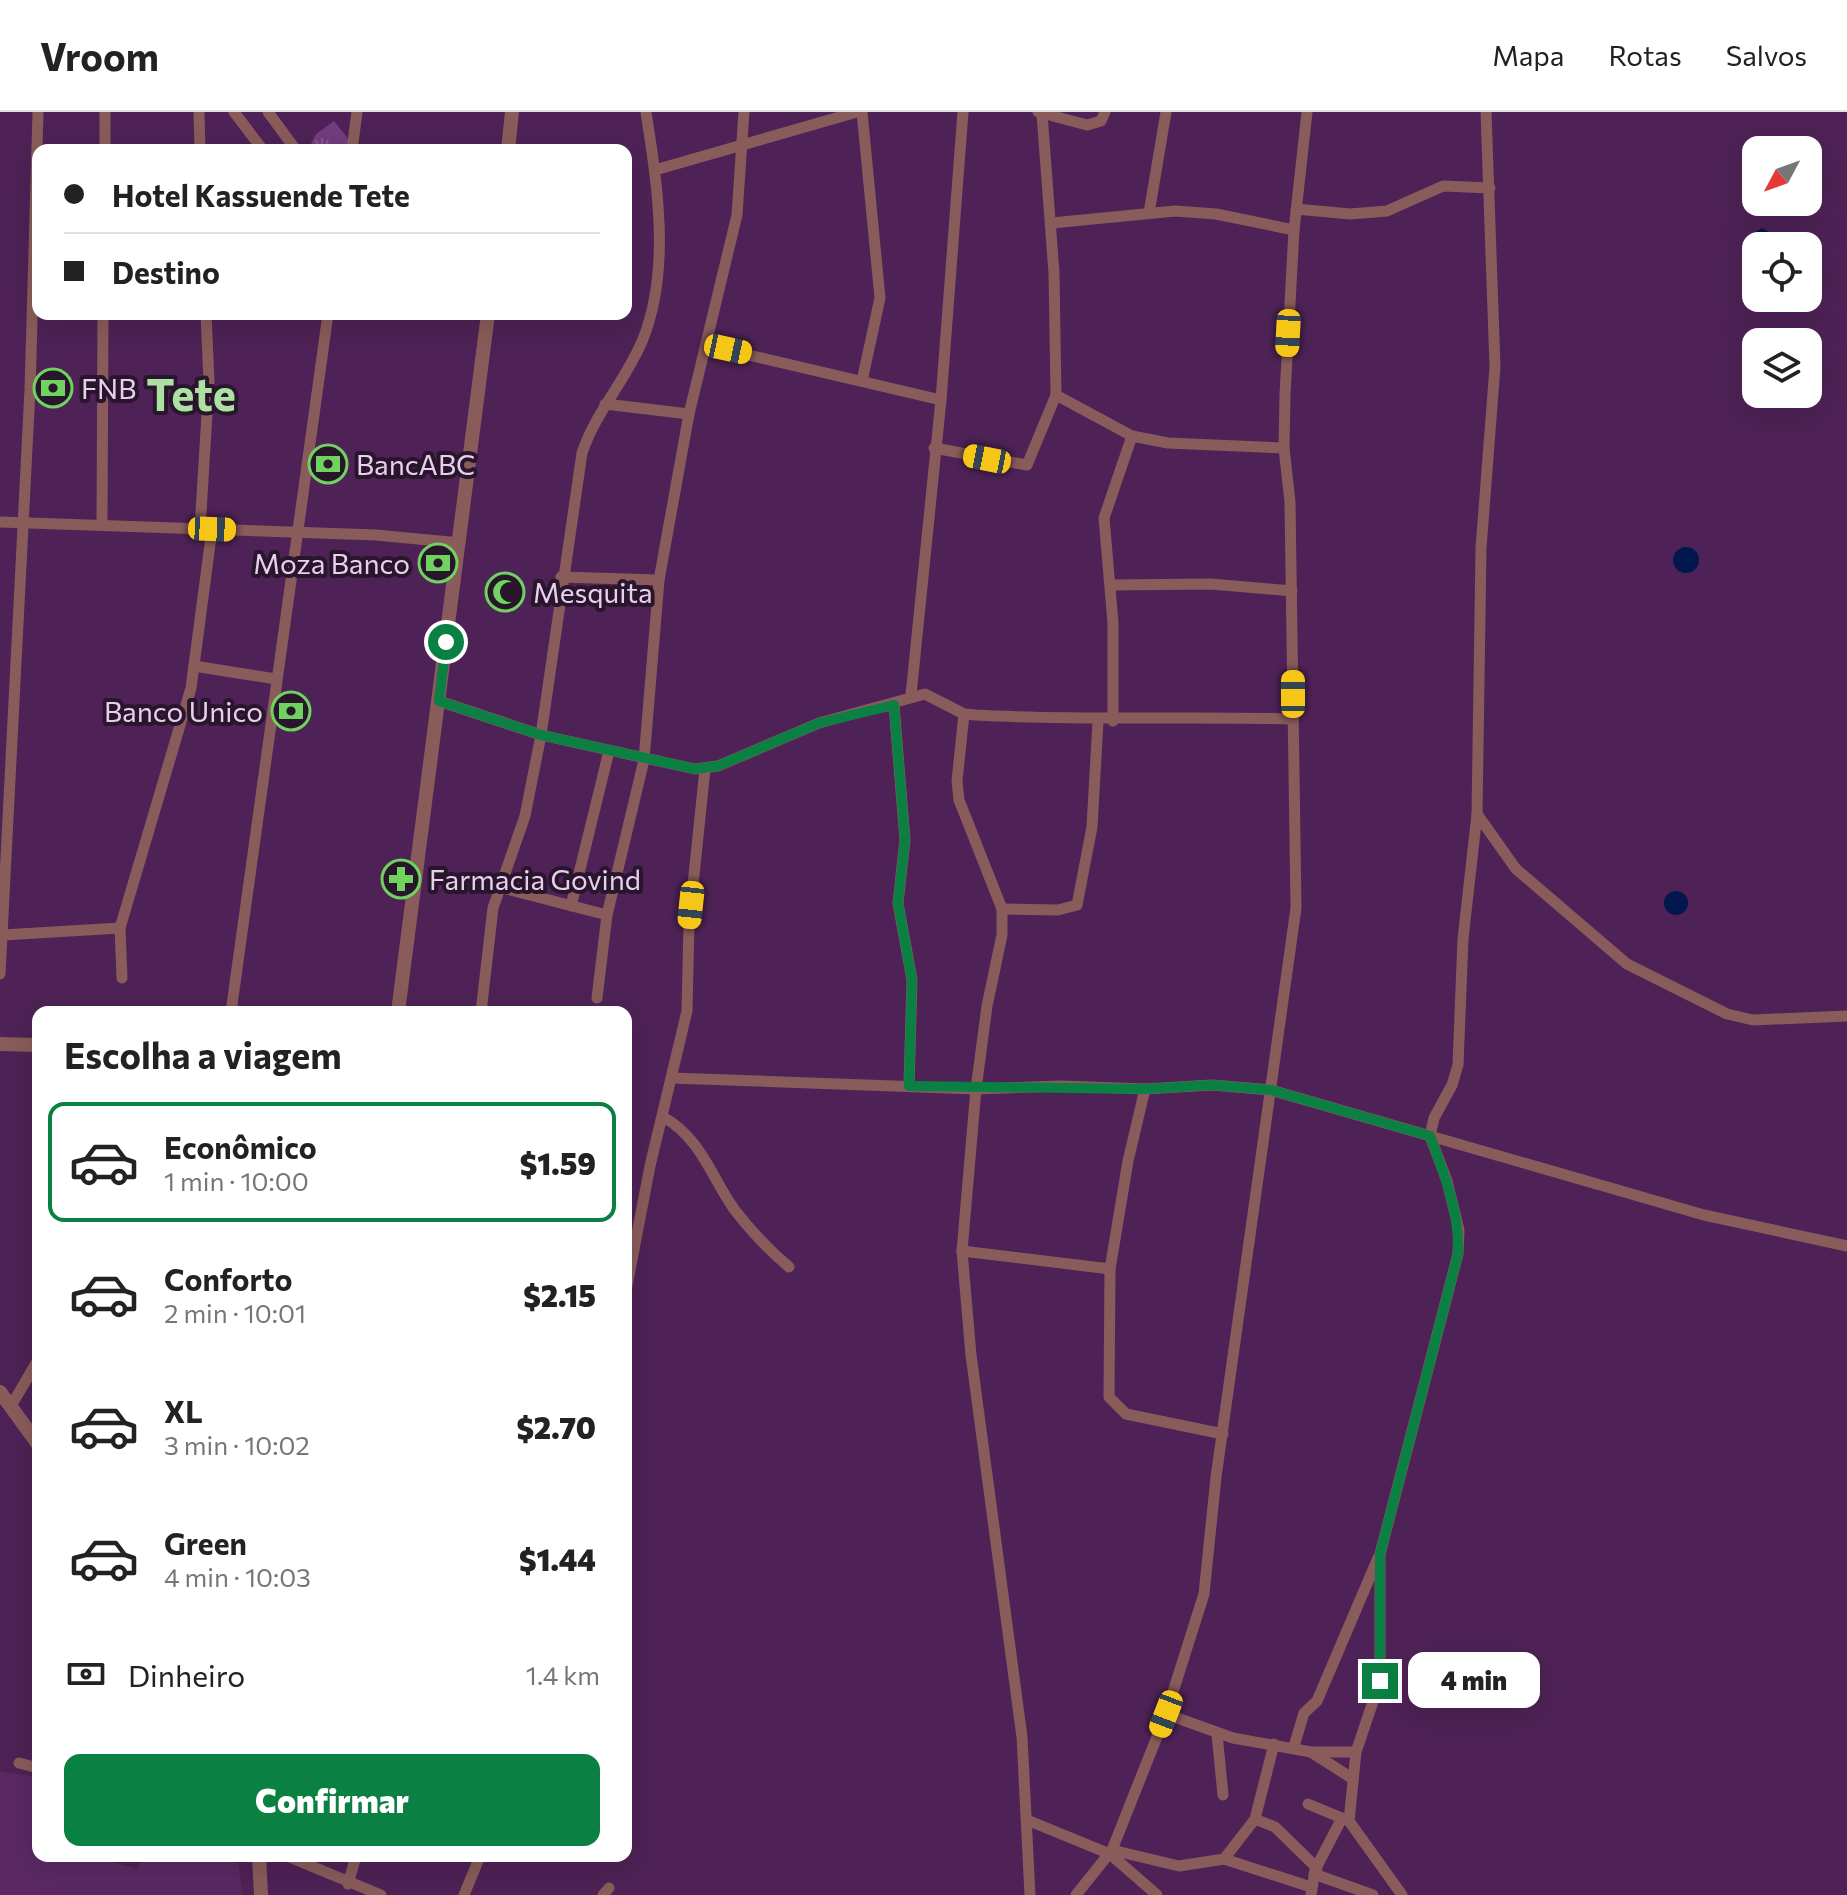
<!DOCTYPE html>
<html lang="pt">
<head>
<meta charset="utf-8">
<style>
  :root { --surface:#fff; --page:#f6f6f6; --text:#222; --muted:#767676; --line:#e0e0e0; --accent:#0b8043 }
  body { margin:0; font-family:Commissioner,sans-serif; background:var(--page); color:var(--text); height:100vh; display:flex; flex-direction:column; font-size:30px; white-space:nowrap }
  * { box-sizing:border-box; margin:0 }
  p { font-size:26px; color:var(--muted) }
  .icon { flex:none; width:44px; height:44px; fill:none; stroke:currentColor; stroke-width:2; stroke-linecap:round; stroke-linejoin:round }
  .map { position:relative; flex:1; overflow:hidden }
  .sheet { position:absolute; left:32px; top:894px; width:600px; height:856px; display:flex; flex-direction:column; background:var(--surface); border-radius:16px; box-shadow:0 8px 32px #0002 }
  .sheet>* { flex:none }
  .banner { position:absolute; left:32px; top:32px; width:600px; height:176px; border-radius:16px; box-shadow:0 8px 32px #0002; display:grid; align-content:center; height:176px; padding:0 32px; background:var(--surface) }
  .needle { width:52px; rotate:229deg }
  .controls { position:absolute; left:1742px; top:24px; display:grid; gap:16px }
  .controls a { display:grid; place-items:center; width:80px; height:80px; border-radius:16px; background:var(--surface); box-shadow:0 8px 32px #0002; font-size:40px }
  .end { position:absolute; width:36px; height:36px; margin:-18px; border:10px solid #0b8043; background:#fff; box-shadow:0 0 0 4px #fff }
  .from { border-radius:50% }
  .bubble { position:absolute; height:56px; border-radius:16px; background:var(--surface); box-shadow:0 8px 32px #0002; font-size:26px; font-weight:800; line-height:56px; text-align:center }
  .car { position:absolute; width:24px; height:48px; margin:-24px -12px; border-radius:10px; box-shadow:0 0 6px 2px #0007; background:linear-gradient(#f5c518 24%,#345 0 40%,#f5c518 0 76%,#345 0 86%,#f5c518 0) }
  .banner b { display:flex; align-items:center; gap:28px; height:76px; font-size:30px }
  .banner b+b { border-top:2px solid var(--line) }
  .banner i { width:20px; height:20px; background:var(--text) }
  ul { padding:0; list-style:none }
  li { display:flex; align-items:center; gap:24px; height:120px; margin:0 16px 12px; padding:0 16px; border:4px solid transparent; border-radius:16px }
  li div { flex:1 }
  li b { display:block; font-size:30px }
  li em { font-style:normal; font-weight:800 }
  li.on { border-color:var(--accent) }
  li>.icon { width:72px; height:72px; stroke-width:1.5 }
  h2 { padding:0 32px; font-size:36px; line-height:96px }
  .pay { display:flex; align-items:center; gap:20px; height:88px; padding:0 32px; font-size:30px }
  .pay p { margin-inline-start:auto }
  .cta { display:flex; gap:16px; margin-top:auto; padding:16px 32px }
  .cta a { flex:1; height:92px; border-radius:16px; background:var(--accent); color:#fff; font-size:32px; font-weight:800; line-height:92px; text-align:center }
  header { display:flex; align-items:center; gap:48px; box-sizing:border-box; height:112px; padding:0 40px; background:var(--surface); border-bottom:2px solid var(--line) }
  header strong { font-size:38px }
  nav { display:flex; gap:44px; margin-inline-start:auto; font-size:28px }
  .map>svg:first-child { display:block }
  .built { fill:#5a2964 }
  .park { fill:url(#park-tufts) }
  .water { fill:#00184d }
  .lines { fill:none; stroke-linecap:round; stroke-linejoin:round }
  .minor { stroke:#895c5b; stroke-width:11 }
  .tertiary { stroke:#895c5b; stroke-width:14 }
  .route { stroke:#0b8043; stroke-width:10 }
  .labels { text-anchor:middle; dominant-baseline:central; stroke-width:8; stroke-linejoin:round; paint-order:stroke }
  .poi-label { font-size:28px; fill:#e9cfee; stroke:#29162d; text-anchor:start }
  .town-label { font-size:44px; font-weight:bold; fill:#ace1a3; stroke:#29162d }
</style>
</head>
<body>
<header>
<strong>Vroom</strong>
<nav><a>Mapa</a><a>Rotas</a><a>Salvos</a></nav>
</header>
<div class="map">
<svg width="1847" height="1783" viewBox="0 0 1847 1783">
  <defs>
    <pattern id="park-tufts" width="24" height="20" patternUnits="userSpaceOnUse" patternTransform="scale(2)"><rect width="24" height="20" fill="#733c7e"/><path d="M3 7l-1-3M5 7V3M7 7l1-3M15 17l-1-3M17 17v-4M19 17l1-3" fill="none" stroke="#875791"/></pattern>
  </defs>
  <rect width="100%" height="100%" fill="#4e2256"/>
  <path class="built" d="M0 1659 38 1665V1744H113L112 1750 138 1757 142 1744H237L243 1783H0Z"/>
  <path class="park" d="M334 9 349 28 347 38H308L316 22Z"/>
  <g class="water">
    <path d="M1762 116 1769 120 1771 134H1756V139L1749 131V124Z"/>
    <circle cx="1686" cy="448" r="13"/>
    <circle cx="1676" cy="791" r="12"/>
  </g>
  <g class="lines">
    <g class="minor">
      <path d="M199 0 200 38"/>
      <path d="M234 0 263 38"/>
      <path d="M268 0 296 38"/>
      <path d="M862 0 880 186 862 269"/>
      <path d="M1038 0 1087 13 1101 9 1105 0"/>
      <path d="M105 38V0"/>
      <path d="M352 38 357 0"/>
      <path d="M655 58 857 0"/>
      <path d="M1296 97 1350 102 1387 99 1443 74 1490 76"/>
      <path d="M1149 101 1166 0"/>
      <path d="M1052 111 1175 99 1216 102 1294 118"/>
      <path d="M706 233 941 288"/>
      <path d="M1056 283 1132 324 1168 331 1284 336"/>
      <path d="M605 292 689 302"/>
      <path d="M934 336 1027 353 1056 283 1054 161 1042 2"/>
      <path d="M0 410 376 423 460 431"/>
      <path d="M102 413 103 202"/>
      <path d="M200 417 209 269 206 202"/>
      <path d="M561 465 659 468"/>
      <path d="M1111 473 1211 472 1292 479"/>
      <path d="M194 554 276 567"/>
      <path d="M911 583 941 288 963 0"/>
      <path d="M439 589 541 623 695 657 718 654 819 611 925 582 964 602 976 603C1082 609 1187 604 1293 607"/>
      <path d="M894 593 905 728 898 791 912 868 909 974"/>
      <path d="M964 602 957 669 959 688 1002 797V823L987 894 976 977 962 1139 971 1243 1022 1625 1030 1783"/>
      <path d="M1113 609V511L1104 406 1132 324"/>
      <path d="M1477 702 1516 757 1627 852 1727 902 1753 908 1847 904"/>
      <path d="M499 775 607 803"/>
      <path d="M571 794 609 639"/>
      <path d="M1002 797 1058 798 1077 793 1092 715 1098 609"/>
      <path d="M3 823 120 816"/>
      <path d="M0 862 30 278 38 0"/>
      <path d="M122 866 120 816 191 576 212 417"/>
      <path d="M597 886 607 803 644 648 659 468 689 302 737 103 744 0"/>
      <path d="M231 900 328 202"/>
      <path d="M481 900 493 796 525 704 541 623 582 341C596 299 627 267 643 227 671 157 657 71 646 0"/>
      <path d="M672 966 976 977 1061 974 1145 977 1212 973 1271 978 1704 1103 1847 1134"/>
      <path d="M1145 977 1128 1049 1110 1157 1109 1285 1126 1302 1223 1322"/>
      <path d="M663 1005C700 1025 711 1064 734 1097 750 1118 769 1138 789 1155"/>
      <path d="M962 1139 1110 1157"/>
      <path d="M626 1179 650 1054 687 899 689 811 705 657"/>
      <path d="M11 1294 38 1248"/>
      <path d="M1166 1602 1233 1626 1311 1640H1356"/>
      <path d="M1217 1622 1223 1683"/>
      <path d="M1294 1634 1304 1601 1317 1589 1378 1446"/>
      <path d="M1311 1640 1353 1667"/>
      <path d="M19 1651 38 1656"/>
      <path d="M1308 1692 1349 1709"/>
      <path d="M1255 1707 1275 1715 1317 1756"/>
      <path d="M1027 1708 1110 1742 1157 1783"/>
      <path d="M1112 1738 1179 1754 1224 1747 1255 1707 1274 1632"/>
      <path d="M287 1744 381 1783"/>
      <path d="M1224 1747 1311 1775"/>
      <path d="M1314 1762 1373 1783"/>
      <path d="M348 1772 356 1744"/>
      <path d="M464 1783 480 1744"/>
      <path d="M603 1783 609 1776"/>
      <path d="M1076 1783 1112 1738 1166 1602 1204 1482 1216 1365 1296 796 1290 390 1284 336 1285 283 1294 118 1307 0"/>
      <path d="M1311 1783 1315 1758 1342 1706"/>
      <path d="M1402 1783 1349 1709 1356 1640 1380 1569V1442L1458 1142 1459 1118 1447 1069 1430 1024 1434 1006 1452 973 1458 953 1463 827 1477 702 1481 436 1495 255 1486 0"/>
    </g>
    <g class="tertiary">
      <path d="M508 38 512 0"/>
      <path d="M398 900 488 202"/>
      <path d="M0 932 38 933"/>
      <path d="M0 1280 38 1332"/>
      <path d="M259 1744 261 1783"/>
    </g>
  </g>
  <g class="lines">
    <path class="route" d="M446 530 439 589 541 623 695 657 718 654 819 611 894 593 905 728 898 791 912 868 909 974 1145 977 1212 973 1271 978 1430 1024C1444 1062 1460 1100 1458 1142L1380 1442V1569"/>
  </g>
  <defs>
    <symbol id="bank-ring" viewBox="-11 -11 22 22"><circle r="9.5" fill="#29162d" stroke="#70d35f" stroke-width="1.5"/><path d="M-6-4H6V4H-6ZM0-2.3a2.3 2.3 0 1 0 0 4.6a2.3 2.3 0 1 0 0-4.6Z" fill="#70d35f"/></symbol>
    <symbol id="mosque-ring" viewBox="-11 -11 22 22"><circle r="9.5" fill="#29162d" stroke="#70d35f" stroke-width="1.5"/><path d="M3.5-4.9A6 6 0 1 0 3.5 4.9A5 5 0 1 1 3.5-4.9Z" fill="#70d35f"/></symbol>
    <symbol id="pharmacy-ring" viewBox="-11 -11 22 22"><circle r="9.5" fill="#29162d" stroke="#70d35f" stroke-width="1.5"/><path d="M-2-6h4v4h4v4h-4v4h-4v-4h-4v-4h4Z" fill="#70d35f"/></symbol>
  </defs>
  <g fill-rule="evenodd">
    <use href="#bank-ring" x="31" y="254" width="44" height="44"/>
    <use href="#bank-ring" x="306" y="330" width="44" height="44"/>
    <use href="#bank-ring" x="416" y="429" width="44" height="44"/>
    <use href="#mosque-ring" x="483" y="458" width="44" height="44"/>
    <use href="#bank-ring" x="269" y="577" width="44" height="44"/>
    <use href="#pharmacy-ring" x="379" y="745" width="44" height="44"/>
  </g>
  <g class="labels">
    <g class="poi-label">
      <text x="81" y="276">FNB</text>
      <text x="356" y="352">BancABC</text>
      <text x="410" y="451" text-anchor="end">Moza Banco</text>
      <text x="533" y="480">Mesquita</text>
      <text x="263" y="599" text-anchor="end">Banco Unico</text>
      <text x="429" y="767">Farmacia Govind</text>
    </g>
    <g class="town-label">
      <text x="191" y="281">Tete</text>
    </g>
  </g>
</svg>
<div class="controls">
<a><svg class="needle" viewBox="-14 -14 28 28"><path d="M0-13l5 13h-10z" fill="#e53935"/><path d="M0 13l5-13h-10z" fill="#767676"/></svg></a>
<a><svg class="icon" aria-label="locate" viewBox="0 0 24 24"><circle cx="12" cy="12" r="6"/><path d="M12 2v4M12 18v4M2 12h4M18 12h4"/></svg></a>
<a><svg class="icon" aria-label="layers" viewBox="0 0 24 24"><path d="M12 4l9 5-9 5-9-5zM3 14l9 5 9-5"/></svg></a>
</div>
<i class="end from" style="left:446px;top:530px"></i>
<i class="end" style="left:1380px;top:1569px"></i>
<div class="bubble" style="left:1408px;top:1540px;width:132px">4 min</div>
<i class="car" style="left:1288px;top:221px;rotate:183deg"></i>
<i class="car" style="left:728px;top:237px;rotate:102deg"></i>
<i class="car" style="left:987px;top:347px;rotate:281deg"></i>
<i class="car" style="left:212px;top:417px;rotate:92deg"></i>
<i class="car" style="left:1293px;top:582px;rotate:0deg"></i>
<i class="car" style="left:691px;top:793px;rotate:186deg"></i>
<i class="car" style="left:1166px;top:1602px;rotate:201deg"></i>
<div class="banner">
<b><i class="from"></i>Hotel Kassuende Tete</b>
<b><i></i>Destino</b>
</div>
<section class="sheet">
<h2>Escolha a viagem</h2>
<ul>
<li class="on"><svg class="icon" aria-label="car" viewBox="0 0 24 24"><path d="M5 17H2v-5l4-1 3-4h7l3 4 3 1v5h-3M9 17h6M6 11h13"/><circle cx="7" cy="17" r="2"/><circle cx="17" cy="17" r="2"/></svg><div><b>Econômico</b><p>1 min · 10:00</p></div><em>$1.59</em></li>
<li><svg class="icon" aria-label="car" viewBox="0 0 24 24"><path d="M5 17H2v-5l4-1 3-4h7l3 4 3 1v5h-3M9 17h6M6 11h13"/><circle cx="7" cy="17" r="2"/><circle cx="17" cy="17" r="2"/></svg><div><b>Conforto</b><p>2 min · 10:01</p></div><em>$2.15</em></li>
<li><svg class="icon" aria-label="car" viewBox="0 0 24 24"><path d="M5 17H2v-5l4-1 3-4h7l3 4 3 1v5h-3M9 17h6M6 11h13"/><circle cx="7" cy="17" r="2"/><circle cx="17" cy="17" r="2"/></svg><div><b>XL</b><p>3 min · 10:02</p></div><em>$2.70</em></li>
<li><svg class="icon" aria-label="car" viewBox="0 0 24 24"><path d="M5 17H2v-5l4-1 3-4h7l3 4 3 1v5h-3M9 17h6M6 11h13"/><circle cx="7" cy="17" r="2"/><circle cx="17" cy="17" r="2"/></svg><div><b>Green</b><p>4 min · 10:03</p></div><em>$1.44</em></li>
</ul>
<div class="pay"><svg class="icon" aria-label="cash" viewBox="0 0 24 24"><path d="M3 7h18v10H3z"/><circle cx="12" cy="12" r="2"/></svg>Dinheiro<p>1.4 km</p></div>
<div class="cta"><a>Confirmar</a></div>
</section>
</div>
</body>
</html>
